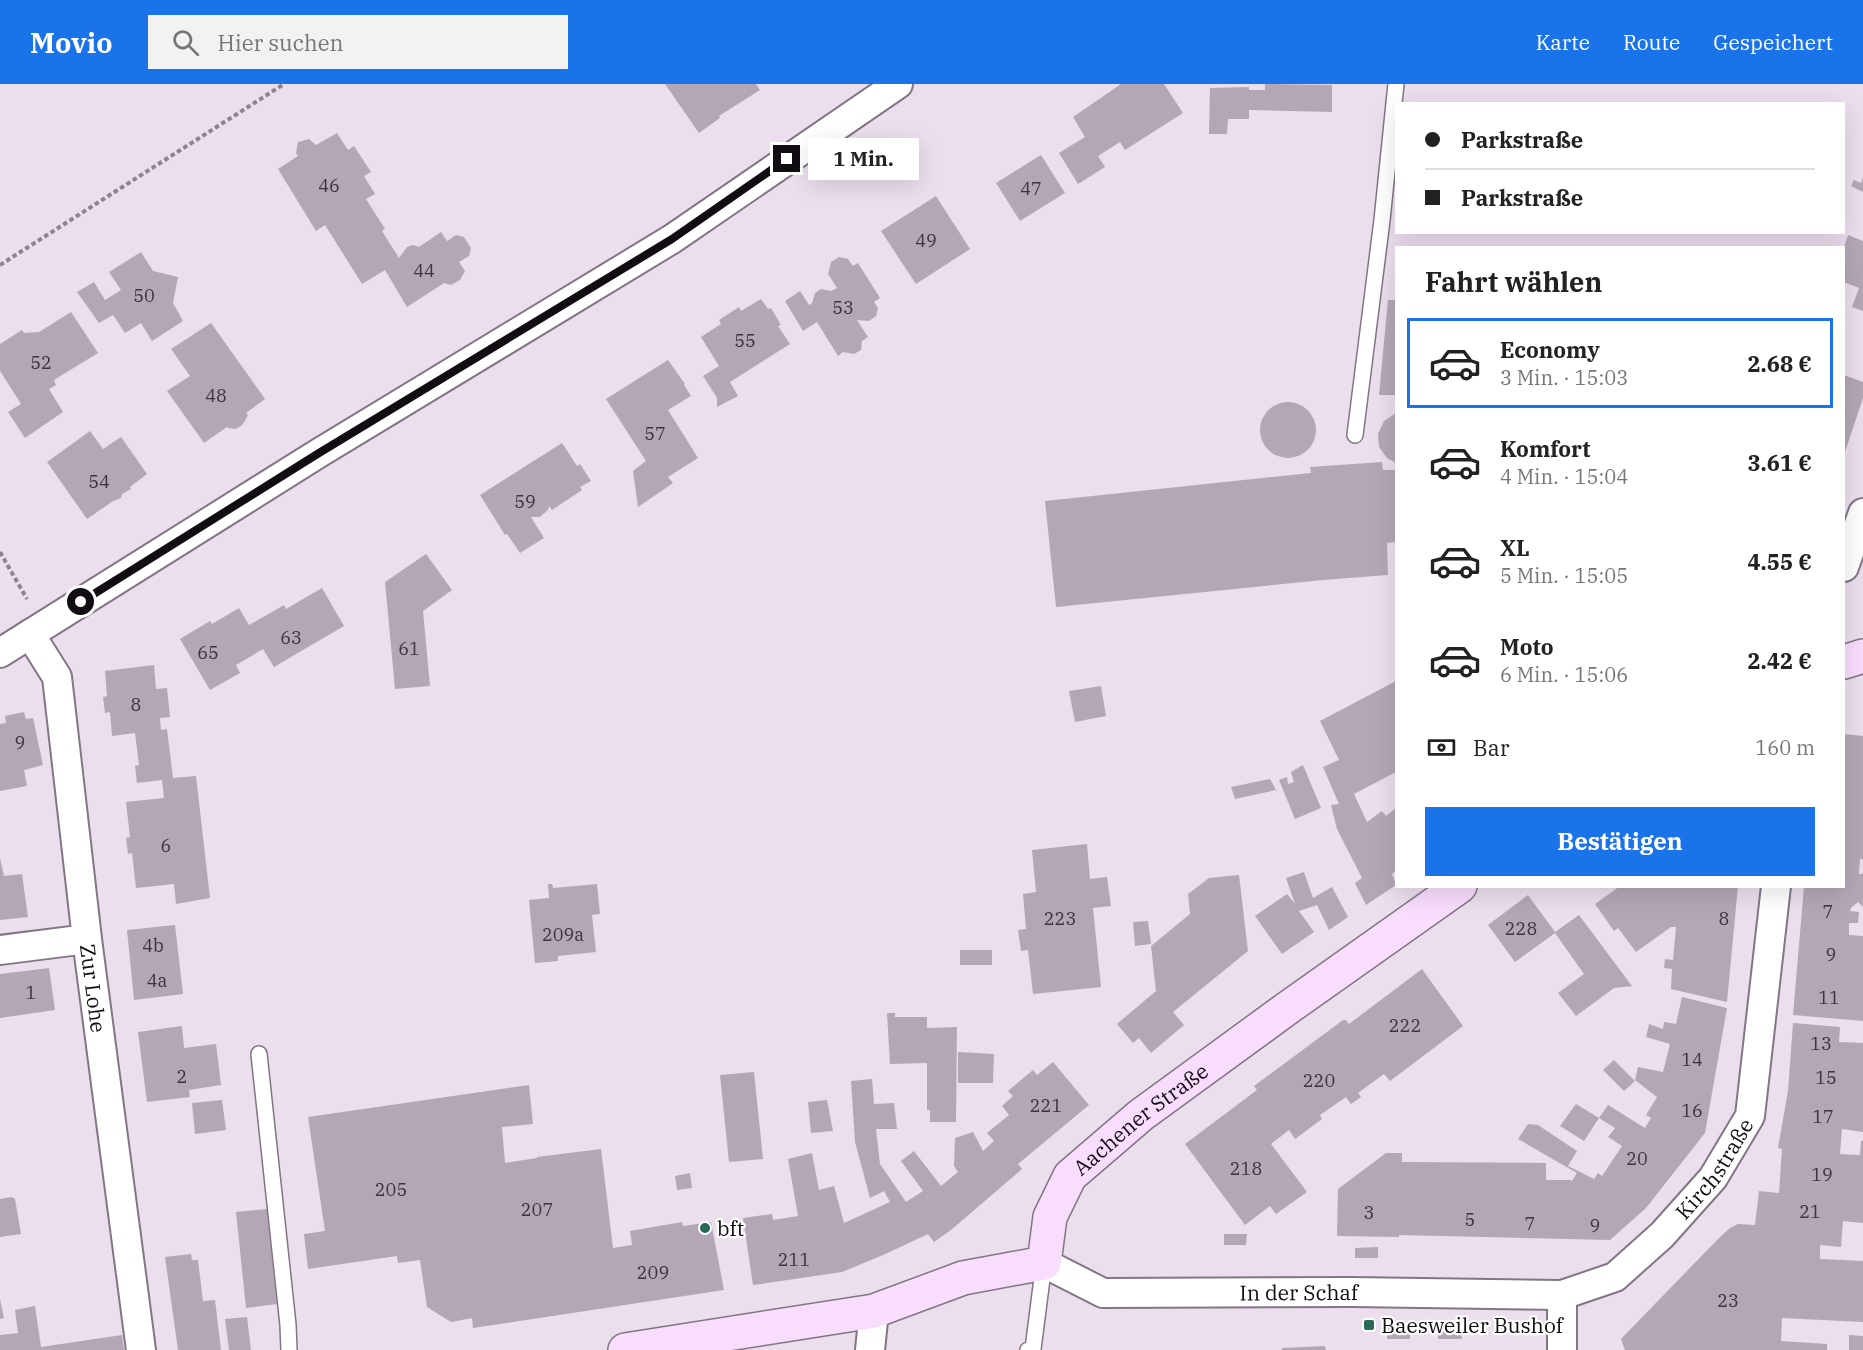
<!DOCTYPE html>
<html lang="de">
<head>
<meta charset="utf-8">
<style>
  :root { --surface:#fff; --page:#f2f2f2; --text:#222; --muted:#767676; --line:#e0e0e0; --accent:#1a73e8 }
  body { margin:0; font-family:"IBM Plex Serif",serif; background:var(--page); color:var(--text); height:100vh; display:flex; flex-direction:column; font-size:22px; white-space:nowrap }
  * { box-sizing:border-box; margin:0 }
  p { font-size:20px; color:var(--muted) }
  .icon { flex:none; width:33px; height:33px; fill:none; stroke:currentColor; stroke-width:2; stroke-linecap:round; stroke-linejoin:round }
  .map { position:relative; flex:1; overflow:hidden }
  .details { position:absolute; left:1395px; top:162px; width:450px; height:642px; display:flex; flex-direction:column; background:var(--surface); border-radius:0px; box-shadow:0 6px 24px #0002 }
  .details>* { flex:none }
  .guide { position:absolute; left:1395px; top:18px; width:450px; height:132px; border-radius:0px; box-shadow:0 6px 24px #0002; display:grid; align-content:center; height:132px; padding:0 30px; background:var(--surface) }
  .end { position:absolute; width:27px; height:27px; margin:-14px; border:8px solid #110d12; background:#fff; box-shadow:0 0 0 3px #fff }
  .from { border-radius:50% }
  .bubble { position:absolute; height:42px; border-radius:0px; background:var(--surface); box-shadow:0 6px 24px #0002; font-size:20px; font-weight:800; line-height:42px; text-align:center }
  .guide b { display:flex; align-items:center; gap:21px; height:57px; font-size:22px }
  .guide b+b { border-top:2px solid var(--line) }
  .guide i { width:15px; height:15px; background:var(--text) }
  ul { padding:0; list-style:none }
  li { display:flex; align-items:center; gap:18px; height:90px; margin:0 12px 9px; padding:0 18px; border:3px solid transparent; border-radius:0px }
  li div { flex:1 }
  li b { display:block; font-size:22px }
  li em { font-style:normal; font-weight:800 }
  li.active { border-color:var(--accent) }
  li>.icon { width:54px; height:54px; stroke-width:1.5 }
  h2 { padding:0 30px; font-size:27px; line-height:72px }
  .pay { display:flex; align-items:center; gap:15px; height:66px; padding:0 30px; font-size:22px }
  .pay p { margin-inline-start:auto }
  .primary-button { display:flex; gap:12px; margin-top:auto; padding:12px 30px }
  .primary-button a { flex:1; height:69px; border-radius:0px; background:var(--accent); color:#fff; font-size:24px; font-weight:800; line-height:69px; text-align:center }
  header { display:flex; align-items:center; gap:36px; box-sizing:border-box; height:84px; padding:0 30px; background:var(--accent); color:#fff }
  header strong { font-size:28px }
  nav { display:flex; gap:33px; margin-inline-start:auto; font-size:21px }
  .search { width:420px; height:54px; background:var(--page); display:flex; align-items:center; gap:15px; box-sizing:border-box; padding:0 21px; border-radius:0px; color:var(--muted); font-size:22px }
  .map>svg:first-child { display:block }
  .building { fill:#b3a7b5 }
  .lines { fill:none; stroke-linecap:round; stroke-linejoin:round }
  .service-casing { stroke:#827684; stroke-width:18 }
  .minor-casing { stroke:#827684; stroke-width:32 }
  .secondary-casing { stroke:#827684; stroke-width:36 }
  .path { stroke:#8d848e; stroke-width:4; stroke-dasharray:4.5 3; stroke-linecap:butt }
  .service { stroke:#fff; stroke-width:15 }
  .minor { stroke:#fff; stroke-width:28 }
  .secondary { stroke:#f8ddfc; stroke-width:33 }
  .route { stroke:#110d12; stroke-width:8 }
  .poi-dot { fill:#266859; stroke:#fff; stroke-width:2 }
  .labels { text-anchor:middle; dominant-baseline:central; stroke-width:4.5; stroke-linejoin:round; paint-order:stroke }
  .number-label { font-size:18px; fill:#3a343b }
  .street-label { font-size:21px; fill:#110d12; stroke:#fff }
  .poi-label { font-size:21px; fill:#110d12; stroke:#fff; text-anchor:start }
</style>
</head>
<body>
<header>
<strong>Movio</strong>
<div class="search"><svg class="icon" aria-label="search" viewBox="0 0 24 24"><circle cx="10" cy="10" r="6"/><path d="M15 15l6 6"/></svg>Hier suchen</div>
<nav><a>Karte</a><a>Route</a><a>Gespeichert</a></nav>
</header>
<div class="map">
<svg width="1863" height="1266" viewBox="0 0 1863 1266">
  <rect width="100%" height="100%" fill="#ebdeed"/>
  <g class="building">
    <path d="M665 0H756L760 6 719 32 720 34 699 49Z"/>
    <path d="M1121 0H1164L1183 29 1125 66 1120 58 1098 72 1105 83 1078 100 1059 69 1085 53 1073 33Z"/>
    <path d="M1265 0 1332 1V28L1249 26V35H1228L1227 50H1209L1210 4 1249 3V6H1265Z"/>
    <path d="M337 49 348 66 354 62 371 88 364 92 375 110 366 115 385 145 382 147 399 174 407 163 413 161 419 163 441 148 447 157 456 151 464 153 471 164 469 172 459 178 465 187 460 196 451 201 444 199 407 223 385 186 362 200 325 141 316 147 278 85 298 72 296 69 298 58 309 55 316 61Z"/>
    <path d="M1041 71 1065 109 1020 137 996 99Z"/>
    <path d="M1863 93V108L1851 102 1854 96 1861 99Z"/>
    <path d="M936 112 970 165 916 200 881 147Z"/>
    <path d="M1848 151 1863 157V227L1852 223 1859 204 1844 198V163Z"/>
    <path d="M141 168 153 187 178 193 173 219 183 237 152 257 141 239 125 249 113 231 99 239 77 208 94 198 105 216 121 206 109 188Z"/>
    <path d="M839 173 848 175 853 182 858 179 880 214 874 218 878 224 876 232 869 237 857 236 868 253 862 257 861 266 854 270 843 268 838 272 817 238 803 247 785 217 800 207 809 221 812 219 815 209 821 205 831 207 837 204 828 190 831 178Z"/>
    <path d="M761 215 768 225 771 224 781 241 778 242 790 260 730 298 738 312 717 323V314L703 292 719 282 701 253 721 240 719 236 739 223 741 227Z"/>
    <path d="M1388 216H1396V311H1379Z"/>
    <path d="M71 228 98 269 54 296 56 301 49 305 63 328 25 354 8 328 21 320 0 287V260L22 246 24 249 39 248Z"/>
    <path d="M211 239 265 315 246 329 248 331 245 337 241 342 235 345 228 344 227 343 204 359 167 307 190 292 171 265Z"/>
    <path d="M668 276 685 300 684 301 691 312 668 326 698 374 668 393 673 399 638 423 633 387 646 377 606 315Z"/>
    <path d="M1844 291 1863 298V314L1844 371Z"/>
    <circle cx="1288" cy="346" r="28"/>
    <path d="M1396 329V379L1387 374 1379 363 1378 350 1384 337Z"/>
    <path d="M90 347 103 365 121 353 147 390 130 403 131 405 122 410 121 414 113 417 87 435 47 378Z"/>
    <path d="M562 359 577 382 580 380 591 397 580 403 582 406 552 426 549 422 548 426 540 433H531L544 454 520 469 507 450 505 451 480 411Z"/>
    <path d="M1382 378 1383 386H1396V458L1387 459 1388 491 1323 496 1056 523 1045 417 1311 389 1310 383Z"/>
    <path d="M426 470 452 506 423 527 430 602 395 605 385 498Z"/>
    <path d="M322 504 344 542 274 583 263 565 236 581 240 589 210 606 180 555 210 537 212 540 239 524 249 541 284 521 286 525Z"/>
    <path d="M154 581 156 605 167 604 170 633 160 634 161 646 167 645 173 694 196 692 210 814 176 820 174 800 136 804 132 769 128 770 126 754 130 753 126 718 164 714 162 696 137 699 135 682 139 681 135 649 112 652 110 628 105 629 103 613 107 612 105 587Z"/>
    <path d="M1396 597V688L1354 710 1367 738 1382 727 1386 732 1396 724V786L1392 790 1396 801 1366 821 1355 799 1362 794 1337 745 1331 721 1339 720 1323 683 1339 676 1320 637Z"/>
    <path d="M1101 602 1106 632 1075 638 1069 607Z"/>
    <path d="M24 628 26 635 33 634 43 681 24 686 27 702 0 707V640L6 639 5 632Z"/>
    <path d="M1844 650 1863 652V775H1860L1859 790H1863V823L1858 818 1851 824 1850 827 1859 828 1858 839H1849V851L1863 852V937L1793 931 1804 802H1844Z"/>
    <path d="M1303 681 1321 724 1295 735 1279 696 1287 693 1288 700 1294 698 1291 688Z"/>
    <path d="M1270 695 1276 706 1235 715 1231 703Z"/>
    <path d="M1087 760 1090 795 1107 793 1111 822 1093 824 1101 903 1033 910 1028 866 1021 867 1018 846 1026 845 1023 810 1036 808 1032 766Z"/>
    <path d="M0 774 4 792 22 790 28 833 0 836Z"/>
    <path d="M1304 788 1313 814 1332 803 1348 833 1329 846 1317 821 1299 827 1314 848 1282 870 1255 832 1287 810 1295 820 1286 794Z"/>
    <path d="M1239 791 1248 867 1173 928 1184 941 1151 969 1139 954 1133 959 1117 940 1156 907 1151 862 1190 830 1188 810 1209 794Z"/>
    <path d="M548 800H552L553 804 597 800 600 830 592 831 596 868 558 872V877L535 879 529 816 549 814Z"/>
    <path d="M1620 802H1738L1727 918 1671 905 1672 885 1664 884 1665 875 1673 876 1676 843H1671L1636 868 1618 844 1614 847 1595 820Z"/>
    <path d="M1528 811 1555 848 1579 831 1632 902 1614 904 1576 932 1558 909 1584 890 1555 849 1515 878 1488 841Z"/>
    <path d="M1148 837 1151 860 1135 862 1133 838Z"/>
    <path d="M175 841 183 910 134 916 127 846Z"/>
    <rect x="960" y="866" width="32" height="15"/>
    <path d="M49 884 55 926 0 934V890Z"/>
    <path d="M1422 885 1463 942 1390 997 1384 990 1358 1009 1361 1013 1351 1020 1346 1013 1320 1031 1322 1035 1295 1055 1289 1046 1271 1060 1307 1108 1276 1130 1270 1122 1245 1141 1185 1060 1257 1006 1254 1002 1343 936H1346L1349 940Z"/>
    <path d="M1682 913 1727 924 1705 1049 1646 1124 1610 1156 1399 1151V1153L1337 1152 1338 1105 1386 1069H1402V1078L1546 1079V1096H1570L1572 1097 1577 1089 1518 1055 1528 1040 1538 1041 1577 1067 1568 1082 1594 1095 1598 1089 1602 1092 1622 1062 1608 1053 1615 1044 1599 1034 1608 1021 1645 1044 1651 1034 1646 1031 1657 1013 1635 996 1638 983 1663 988 1670 960 1646 953 1649 940 1663 945 1664 938 1676 940Z"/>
    <path d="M887 929H895V933H927V944L957 943 956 1038H930V1026H927V979L890 980Z"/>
    <path d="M1793 939 1840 943 1839 958 1863 959V1048L1842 1045 1840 1070 1860 1071 1861 1057H1863V1139L1843 1137 1841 1163 1820 1161V1175L1863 1177V1238L1782 1234 1781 1257 1827 1260V1266H1625L1621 1255 1718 1155 1730 1144 1738 1140 1755 1141 1759 1107 1779 1109 1782 1065 1778 1064 1788 1007Z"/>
    <path d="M182 942 184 964 216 960 221 1001 189 1006 190 1013 147 1018 138 948Z"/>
    <path d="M958 968 994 970 993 999H958Z"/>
    <path d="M1614 976 1635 997 1624 1007 1603 986Z"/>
    <path d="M1053 978 1089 1021 1018 1080 1022 1085 951 1146 934 1158 928 1150 883 1171 842 1188 753 1201 743 1134 772 1130 773 1136 798 1132 788 1075 812 1069 819 1106 834 1102 844 1139 890 1118 884 1107 870 1114 855 1058 851 997 872 995 874 1020 894 1019 897 1045H876L880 1080 906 1118 923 1107 901 1077 914 1067 941 1102 958 1088 954 1082 955 1054 973 1048 983 1067 994 1057 987 1049 1009 1031 1002 1022 1013 1012 1008 1007 1033 986 1037 991Z"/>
    <path d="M754 988 763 1075 729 1078 720 991Z"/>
    <path d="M529 1001 533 1040 502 1043 505 1079 537 1074V1073L601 1065 613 1164 632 1161 630 1147 682 1138 683 1142 711 1138 724 1206 473 1244 472 1234 451 1238 427 1223 420 1176 398 1179 397 1172 308 1185 304 1150 325 1147 308 1033Z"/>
    <path d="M222 1016 226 1046 195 1050 192 1019Z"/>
    <path d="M827 1016 833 1047 811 1049 808 1018Z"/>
    <path d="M1576 1020 1599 1034 1584 1057 1560 1042Z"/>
    <path d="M690 1089 692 1104 677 1106 675 1092Z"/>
    <path d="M12 1113 15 1115 21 1150 0 1153V1115Z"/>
    <path d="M267 1125 277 1220 246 1224 236 1128Z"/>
    <path d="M1224 1150H1247L1246 1161H1224Z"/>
    <path d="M1378 1163V1174H1355V1164Z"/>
    <path d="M191 1170 192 1176H198L203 1217 215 1216 221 1266H178L165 1173Z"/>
    <path d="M0 1215 4 1234 0 1235Z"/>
    <path d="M35 1222 41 1263 122 1251 124 1266H0V1251L18 1249 15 1226Z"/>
    <path d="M247 1233 251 1266H229L225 1235Z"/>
    <path d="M1461 1243 1462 1255H1438V1244Z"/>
    <rect x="1387" y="1244" width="23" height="11"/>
    <path d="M1849 1251 1863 1252V1266H1849Z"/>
    <path d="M1325 1262 1326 1266H1282V1264Z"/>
  </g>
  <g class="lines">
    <defs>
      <g id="service">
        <path d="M1355 351 1382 136 1396 0"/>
        <path d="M259 970 288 1241 289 1266"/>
        <path d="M1028 1266 1033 1265 1044 1179"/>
      </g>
      <g id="minor">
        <path d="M1844 483 1863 429"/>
        <path id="s1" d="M30 550 57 593 87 855 141 1266"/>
        <path d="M0 569 319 369 672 155 898 0"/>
        <path d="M0 866 87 855"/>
        <path id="s2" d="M1044 1179 1103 1209 1352 1208 1562 1211 1615 1193 1662 1151 1713 1094 1750 1032 1776 802"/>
        <path d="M1562 1211V1266"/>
        <path d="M870 1266 874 1227"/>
      </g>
      <g id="secondary">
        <path d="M1844 578 1863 572"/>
        <path id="s3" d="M625 1266 874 1227 963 1194 1044 1179 1050 1133 1070 1092 1141 1031 1289 923 1460 802"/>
      </g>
    </defs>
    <use href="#service" class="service-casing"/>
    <use href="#minor" class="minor-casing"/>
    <use href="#secondary" class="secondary-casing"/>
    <g class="path">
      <path d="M0 181 284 0"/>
      <path d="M0 468 27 515"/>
    </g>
    <use href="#service" class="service"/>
    <use href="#minor" class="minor"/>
    <use href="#secondary" class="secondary"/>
  </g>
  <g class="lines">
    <path class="route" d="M81 518 319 369 672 155 787 75"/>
  </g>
  <g class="poi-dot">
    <circle cx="705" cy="1144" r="6"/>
    <rect x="1363" y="1235" width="12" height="12" rx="3"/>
  </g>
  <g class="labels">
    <g class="number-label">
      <text x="329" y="101">46</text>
      <text x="1031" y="104">47</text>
      <text x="926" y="156">49</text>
      <text x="424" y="186">44</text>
      <text x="144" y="211">50</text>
      <text x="843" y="223">53</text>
      <text x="745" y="256">55</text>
      <text x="41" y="278">52</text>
      <text x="216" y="311">48</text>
      <text x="655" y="349">57</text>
      <text x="99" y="397">54</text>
      <text x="525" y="417">59</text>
      <text x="291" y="553">63</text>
      <text x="409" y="564">61</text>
      <text x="208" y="568">65</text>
      <text x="136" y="620">8</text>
      <text x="20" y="658">9</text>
      <text x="166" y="761">6</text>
      <text x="1828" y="827">7</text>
      <text x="1060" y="834">223</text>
      <text x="1724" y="834">8</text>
      <text x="1521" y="844">228</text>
      <text x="563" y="850">209a</text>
      <text x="153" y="861">4b</text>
      <text x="1831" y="870">9</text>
      <text x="157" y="896">4a</text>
      <text x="31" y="908">1</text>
      <text x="1829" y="913">11</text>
      <text x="1405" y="941">222</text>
      <text x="1821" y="959">13</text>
      <text x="1692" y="975">14</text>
      <text x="182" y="992">2</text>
      <text x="1826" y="993">15</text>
      <text x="1319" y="996">220</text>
      <text x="1046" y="1021">221</text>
      <text x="1692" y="1026">16</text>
      <text x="1823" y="1032">17</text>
      <text x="1637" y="1074">20</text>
      <text x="1246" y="1084">218</text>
      <text x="1822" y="1090">19</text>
      <text x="391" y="1105">205</text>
      <text x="537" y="1125">207</text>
      <text x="1810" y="1127">21</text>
      <text x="1369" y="1128">3</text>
      <text x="1470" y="1135">5</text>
      <text x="1530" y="1139">7</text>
      <text x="1595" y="1141">9</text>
      <text x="794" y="1175">211</text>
      <text x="653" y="1188">209</text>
      <text x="1728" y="1216">23</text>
    </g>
    <g class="street-label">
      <text stroke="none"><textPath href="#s1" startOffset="364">Zur Lohe</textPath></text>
      <text stroke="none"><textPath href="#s3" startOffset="612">Aachener Straße</textPath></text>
      <text stroke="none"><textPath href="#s2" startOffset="729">Kirchstraße</textPath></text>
      <text stroke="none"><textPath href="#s2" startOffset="262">In der Schaf</textPath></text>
    </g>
    <g class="poi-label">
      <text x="717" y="1144">bft</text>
      <text x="1381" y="1241">Baesweiler Bushof</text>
    </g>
  </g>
</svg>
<i class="end from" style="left:81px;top:518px"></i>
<i class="end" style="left:787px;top:75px"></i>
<div class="bubble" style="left:808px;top:54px;width:111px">1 Min.</div>
<div class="guide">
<b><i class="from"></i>Parkstraße</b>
<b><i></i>Parkstraße</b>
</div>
<section class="details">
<h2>Fahrt wählen</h2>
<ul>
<li class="active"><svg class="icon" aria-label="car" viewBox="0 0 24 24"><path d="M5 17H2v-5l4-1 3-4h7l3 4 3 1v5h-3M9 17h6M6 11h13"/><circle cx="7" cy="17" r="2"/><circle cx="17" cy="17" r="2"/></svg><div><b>Economy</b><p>3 Min. · 15:03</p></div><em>2.68 €</em></li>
<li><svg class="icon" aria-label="car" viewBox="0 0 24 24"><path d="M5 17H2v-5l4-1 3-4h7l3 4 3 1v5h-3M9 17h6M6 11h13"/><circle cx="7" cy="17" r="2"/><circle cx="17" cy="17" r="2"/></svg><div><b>Komfort</b><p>4 Min. · 15:04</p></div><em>3.61 €</em></li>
<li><svg class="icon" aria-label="car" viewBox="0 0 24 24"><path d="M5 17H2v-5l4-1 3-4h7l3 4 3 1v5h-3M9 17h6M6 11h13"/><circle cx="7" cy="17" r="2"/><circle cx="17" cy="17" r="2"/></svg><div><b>XL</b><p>5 Min. · 15:05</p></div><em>4.55 €</em></li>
<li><svg class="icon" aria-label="car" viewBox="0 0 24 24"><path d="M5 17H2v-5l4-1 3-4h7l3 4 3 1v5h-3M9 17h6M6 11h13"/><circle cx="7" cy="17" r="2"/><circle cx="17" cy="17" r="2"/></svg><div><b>Moto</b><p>6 Min. · 15:06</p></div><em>2.42 €</em></li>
</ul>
<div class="pay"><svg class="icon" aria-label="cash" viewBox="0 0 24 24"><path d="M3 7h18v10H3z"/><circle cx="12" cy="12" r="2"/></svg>Bar<p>160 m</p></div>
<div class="primary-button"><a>Bestätigen</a></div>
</section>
</div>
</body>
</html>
